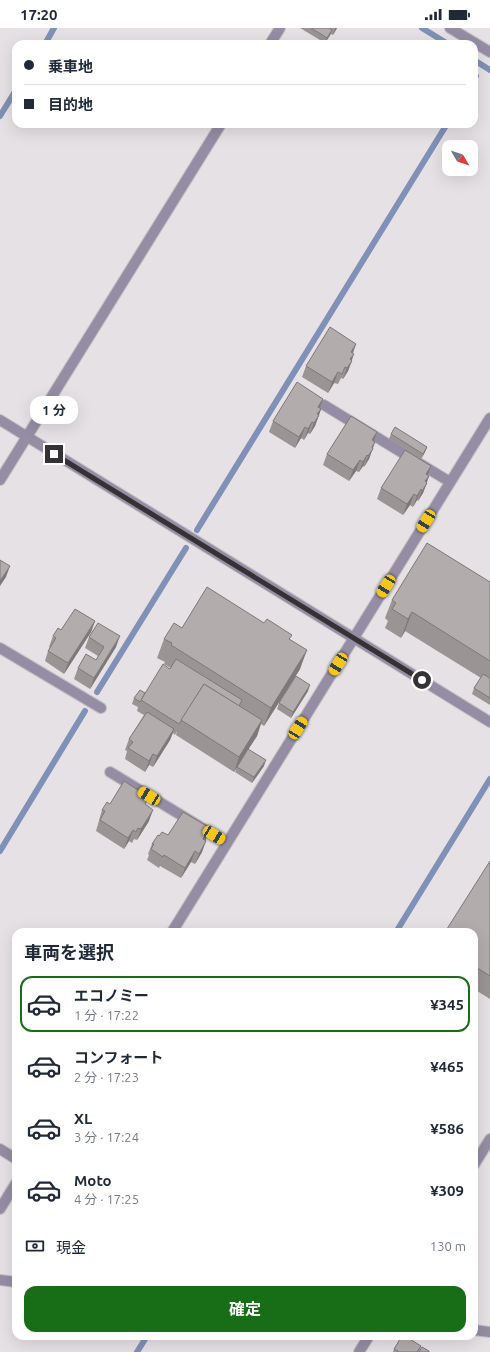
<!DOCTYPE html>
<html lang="ja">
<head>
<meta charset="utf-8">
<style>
  :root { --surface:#fff; --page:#f2f2f3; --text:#1f2937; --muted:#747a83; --line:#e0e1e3; --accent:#176e17 }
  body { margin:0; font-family:Ubuntu,"Noto Sans JP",sans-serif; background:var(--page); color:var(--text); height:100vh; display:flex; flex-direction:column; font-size:15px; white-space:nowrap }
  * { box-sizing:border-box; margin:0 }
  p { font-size:13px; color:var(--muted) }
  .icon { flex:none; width:22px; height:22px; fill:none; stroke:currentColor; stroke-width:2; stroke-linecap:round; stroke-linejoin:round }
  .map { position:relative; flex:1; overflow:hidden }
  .sheet { position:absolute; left:12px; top:900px; width:466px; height:412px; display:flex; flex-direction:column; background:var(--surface); border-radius:12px; box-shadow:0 4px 16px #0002 }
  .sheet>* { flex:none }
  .guide { position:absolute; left:12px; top:12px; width:466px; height:88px; border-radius:12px; box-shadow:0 4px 16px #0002; display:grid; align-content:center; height:88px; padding:0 12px; background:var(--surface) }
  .needle { width:26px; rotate:129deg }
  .fabs { position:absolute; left:442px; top:112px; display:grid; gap:8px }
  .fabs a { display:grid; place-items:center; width:36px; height:36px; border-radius:8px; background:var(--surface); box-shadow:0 4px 16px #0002; font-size:20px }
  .end { position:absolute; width:18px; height:18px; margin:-9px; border:5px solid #343234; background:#fff; box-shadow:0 0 0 2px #fff }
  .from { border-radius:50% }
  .bubble { position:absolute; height:28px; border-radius:12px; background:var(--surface); box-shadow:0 4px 16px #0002; font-size:13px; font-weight:700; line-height:28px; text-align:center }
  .car { position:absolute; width:12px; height:24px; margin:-12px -6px; border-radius:5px; box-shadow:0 0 3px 1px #0007; background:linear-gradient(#f5c518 24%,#345 0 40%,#f5c518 0 76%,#345 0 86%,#f5c518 0) }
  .guide b { display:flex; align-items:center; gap:14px; height:38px; font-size:15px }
  .guide b+b { border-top:1px solid var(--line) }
  .guide i { width:10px; height:10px; background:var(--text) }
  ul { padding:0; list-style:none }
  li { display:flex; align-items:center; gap:12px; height:56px; margin:0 8px 6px; padding:0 4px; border:2px solid transparent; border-radius:12px }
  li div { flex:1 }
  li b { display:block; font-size:15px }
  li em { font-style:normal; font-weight:700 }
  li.on { border-color:var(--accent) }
  li>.icon { width:36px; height:36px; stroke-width:1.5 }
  h2 { padding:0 12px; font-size:18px; line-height:48px }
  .pay { display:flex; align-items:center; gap:10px; height:44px; padding:0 12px; font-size:15px }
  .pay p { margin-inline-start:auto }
  .cta { display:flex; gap:8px; margin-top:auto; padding:8px 12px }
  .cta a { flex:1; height:46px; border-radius:12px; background:var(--accent); color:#fff; font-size:16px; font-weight:700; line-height:46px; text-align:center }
  .status { display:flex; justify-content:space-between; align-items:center; height:28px; padding:0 20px; background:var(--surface); direction:ltr }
  .status svg { height:11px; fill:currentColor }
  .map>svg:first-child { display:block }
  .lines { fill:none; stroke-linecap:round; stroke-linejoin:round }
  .stream { stroke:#8090b6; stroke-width:6 }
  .minor-casing { stroke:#c2bec2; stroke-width:12 }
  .minor { stroke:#948da4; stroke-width:10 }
  .wall { fill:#9a9495 }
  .shaded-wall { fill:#7d7879 }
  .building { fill:#b3acad; stroke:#7d7879 }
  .route { stroke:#343234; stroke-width:5 }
</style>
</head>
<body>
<div class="status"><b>17:20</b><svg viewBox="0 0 49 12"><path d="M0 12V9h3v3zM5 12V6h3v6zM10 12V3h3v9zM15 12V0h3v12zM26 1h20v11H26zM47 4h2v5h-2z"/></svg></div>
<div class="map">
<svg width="490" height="1324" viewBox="0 0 490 1324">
  <rect width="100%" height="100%" fill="#e6e1e5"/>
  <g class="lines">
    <g class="stream">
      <path d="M422 0 448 16"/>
      <path d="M45 16 54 0"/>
      <path d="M474 32 490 42"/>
      <path d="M474 51 476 48"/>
      <path d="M0 88 16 62"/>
      <path d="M197 502 447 96"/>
      <path d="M97 664 186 520"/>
      <path d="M0 823 85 683"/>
      <path d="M396 904 490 751"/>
      <path d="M137 1324 147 1308"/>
    </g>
    <defs>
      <g id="minor">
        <path d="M450 0 490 24"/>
        <path d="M270 16 280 0"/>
        <path d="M324 377 450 454"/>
        <path d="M0 392 490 694"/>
        <path d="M0 452 221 96"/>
        <path d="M0 620 101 680"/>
        <path d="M110 744 227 815"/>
        <path d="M172 904 490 390"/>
        <path d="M0 1121 16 1131"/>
        <path d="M474 1137 490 1111"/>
        <path d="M0 1181 16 1155"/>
        <path d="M0 1252 16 1254"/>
        <path d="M474 1302 490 1304"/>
        <path d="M359 1324 369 1308"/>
      </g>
    </defs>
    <use href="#minor" class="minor-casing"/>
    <use href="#minor" class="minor"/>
  </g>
  <g class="wall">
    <path d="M300 0H337L333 7 331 6 325 15Z"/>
    <path d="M356 316 353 325 352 332V333L348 343 343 351 341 350 338 356 334 355 328 365 302 349 306 338Z"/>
    <path d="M323 371 320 380 321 381 319 387 315 398 310 406 308 405 304 412 301 410 295 420 269 404 273 393Z"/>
    <path d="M377 404 374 413 375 414 369 431 364 439 363 438 359 444 356 443 349 453 323 437 327 426Z"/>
    <path d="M391 406 427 419 425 424 421 431 389 411Z"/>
    <path d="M431 438 428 447 429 448 427 454V455L423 465 418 473 417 472 413 479 410 477 403 487 377 471 381 460Z"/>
    <path d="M490 554V677L472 666 474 660 481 650 405 603 401 610 385 600 388 593 385 590 392 572Z"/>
    <path d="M95 593 91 604 64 646 45 633 48 623 50 620 49 619 53 608 61 602Z"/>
    <path d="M182 600 290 611 300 641 264 698 261 696 257 708 248 721 264 738 252 755 235 744 237 739 234 744 176 707 177 703 175 707 173 705 170 712 153 739 149 737 145 744 125 731 127 723 125 722 129 711 144 687 137 683 138 679 132 676 134 670 145 665 170 641 171 640 164 636 165 634 157 630 164 611Z"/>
    <path d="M89 609 116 619 90 661 74 651 78 640 96 632 98 628 85 620Z"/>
    <path d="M308 663 291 690 277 681 279 675Z"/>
    <path d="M110 776 146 777 149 793 137 812 134 811 132 815 129 813 124 821 96 803 102 782Z"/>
    <path d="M168 807 206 811 202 824 195 836 191 834 181 850 160 838 159 840 147 832 149 827 148 826 152 816 159 808Z"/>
    <path d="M490 833V971L474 961V904Z"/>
    <path d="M421 1318 419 1324H393L394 1321Z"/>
  </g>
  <g class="shaded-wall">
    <path d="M335 0H337L333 7 335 1Z"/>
    <path d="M332 2 330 7 325 15 327 10Z"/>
    <path d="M356 316 352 327 351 324Z"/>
    <path d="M354 326 348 343 343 351 350 331Z"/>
    <path d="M338 344 334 355 328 365 332 354Z"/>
    <path d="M323 371 319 382 318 379Z"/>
    <path d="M321 381 315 398 310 406 317 386Z"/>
    <path d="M312 394 308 405 304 412 308 401Z"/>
    <path d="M305 399 301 410 295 420 299 409Z"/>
    <path d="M377 404 373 415 372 412Z"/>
    <path d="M375 414 369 431 364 439 372 419Z"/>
    <path d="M427 419 425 424 421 431 423 426Z"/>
    <path d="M367 427 363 438 359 444 363 434Z"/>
    <path d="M360 432 356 443 349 453 353 442Z"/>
    <path d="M431 438 427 449 426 446Z"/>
    <path d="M429 448 423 465 418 473 425 453Z"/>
    <path d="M421 461 417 472 413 479 417 468Z"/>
    <path d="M414 466 410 477 403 487 407 476Z"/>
    <path d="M10 538 6 549 0 558V553Z"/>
    <path d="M412 584 405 603 401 610 408 591Z"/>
    <path d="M95 593 91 604 64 646 68 635Z"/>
    <path d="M120 608 116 619 90 661 94 650Z"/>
    <path d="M307 622 300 641 264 698 271 680Z"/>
    <path d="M310 657 308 663 291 690 293 684Z"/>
    <path d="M262 692 257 708 234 744 239 729Z"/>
    <path d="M174 701 170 712 153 739 157 728Z"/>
    <path d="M153 726 149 737 145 744 149 733Z"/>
    <path d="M266 732 264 738 252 755 254 749Z"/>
    <path d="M153 782 149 793 137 812 141 801Z"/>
    <path d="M210 800 206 811 199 822 203 811Z"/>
    <path d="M133 802 129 813 124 821 128 810Z"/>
    <path d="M206 813 202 824 195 836 199 826Z"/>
    <path d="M195 823 191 834 181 850 185 840Z"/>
  </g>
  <g class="building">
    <path d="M311 0H329L332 2 327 10Z"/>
    <path d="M330 299 356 316 351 324 354 326 350 331 352 333 347 340 345 339 342 346 338 344 332 354 306 338Z"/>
    <path d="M297 354 323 371 318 379 321 381 317 386 319 387 314 395 312 394 308 401 305 399 299 409 273 393Z"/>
    <path d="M351 388 377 404 372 412 375 414 372 419 373 421 368 428 367 427 363 434 360 432 353 442 327 426Z"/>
    <path d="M395 399 427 419 423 426 391 406Z"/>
    <path d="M405 422 431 438 426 446 429 448 425 453 427 455 422 463 421 461 417 468 414 466 407 476 381 460Z"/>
    <path d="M427 515 490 554V633L412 584 408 591 392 581 396 575 392 572Z"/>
    <path d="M0 532 10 538 0 553Z"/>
    <path d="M207 559 264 595 267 591 292 607 289 611 307 622 271 680 171 617 172 615 164 611 174 595 182 600Z"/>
    <path d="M75 581 95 593 68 635 48 623 56 610 53 608 58 600 61 602Z"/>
    <path d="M98 595 120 608 94 650 78 640 86 626 96 632 104 619 89 609Z"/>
    <path d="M176 631 242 672 239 678 204 656 179 696 141 672 163 636 170 641Z"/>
    <path d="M483 646 490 650V670L474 660Z"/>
    <path d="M296 648 310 657 293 684 279 675Z"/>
    <path d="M204 656 262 692 239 729 181 692Z"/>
    <path d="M140 662 145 665 140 674 134 670Z"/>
    <path d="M147 684 174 701 157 728 153 726 149 733 128 720 133 714 129 711Z"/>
    <path d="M248 721 266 732 254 749 237 739Z"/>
    <path d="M124 753 149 769 145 776 153 782 141 801 138 800 136 804 133 802 128 810 100 792 105 783 102 782 107 774 110 776Z"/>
    <path d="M183 784 210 800 203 811 206 813 199 826 195 823 185 840 164 827 163 829 151 821 154 816H152L158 807 159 808 162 804 168 807Z"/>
    <path d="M490 833V948L474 938V904H445Z"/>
    <path d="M402 1308H405L421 1318 417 1324H398V1323L394 1321Z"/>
    <path d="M422 1319 429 1323V1324H419Z"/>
  </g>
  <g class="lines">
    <path class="route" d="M54 426 422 652"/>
  </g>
</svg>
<div class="fabs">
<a><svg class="needle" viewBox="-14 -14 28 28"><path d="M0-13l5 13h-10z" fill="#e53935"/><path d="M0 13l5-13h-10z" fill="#747a83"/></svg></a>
</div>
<i class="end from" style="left:422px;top:652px"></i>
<i class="end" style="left:54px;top:426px"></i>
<div class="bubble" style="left:30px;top:368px;width:48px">1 分</div>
<i class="car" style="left:426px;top:493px;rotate:212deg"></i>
<i class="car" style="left:386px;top:558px;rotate:212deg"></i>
<i class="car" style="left:338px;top:636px;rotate:212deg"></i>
<i class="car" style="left:298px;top:700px;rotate:32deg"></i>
<i class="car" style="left:149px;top:768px;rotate:301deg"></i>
<i class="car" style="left:214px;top:807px;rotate:121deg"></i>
<div class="guide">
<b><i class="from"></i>乗車地</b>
<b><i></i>目的地</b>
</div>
<section class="sheet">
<h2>車両を選択</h2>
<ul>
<li class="on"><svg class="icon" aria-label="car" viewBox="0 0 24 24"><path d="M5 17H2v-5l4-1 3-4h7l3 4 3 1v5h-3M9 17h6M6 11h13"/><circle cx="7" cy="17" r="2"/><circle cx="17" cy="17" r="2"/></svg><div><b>エコノミー</b><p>1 分 · 17:22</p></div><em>¥345</em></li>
<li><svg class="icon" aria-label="car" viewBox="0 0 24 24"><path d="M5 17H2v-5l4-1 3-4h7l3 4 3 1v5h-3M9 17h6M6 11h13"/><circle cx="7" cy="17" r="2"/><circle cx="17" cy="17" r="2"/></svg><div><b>コンフォート</b><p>2 分 · 17:23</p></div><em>¥465</em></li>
<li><svg class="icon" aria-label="car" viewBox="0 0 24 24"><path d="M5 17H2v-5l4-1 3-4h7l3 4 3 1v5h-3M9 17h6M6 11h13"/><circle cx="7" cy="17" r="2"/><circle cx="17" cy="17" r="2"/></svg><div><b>XL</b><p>3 分 · 17:24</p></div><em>¥586</em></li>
<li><svg class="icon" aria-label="car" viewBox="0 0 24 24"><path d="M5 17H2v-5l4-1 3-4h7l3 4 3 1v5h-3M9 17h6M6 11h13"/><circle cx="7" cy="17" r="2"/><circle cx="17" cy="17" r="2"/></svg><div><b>Moto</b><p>4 分 · 17:25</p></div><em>¥309</em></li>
</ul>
<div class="pay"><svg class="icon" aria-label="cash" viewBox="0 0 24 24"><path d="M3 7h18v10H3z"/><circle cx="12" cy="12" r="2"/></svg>現金<p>130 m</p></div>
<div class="cta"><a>確定</a></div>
</section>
</div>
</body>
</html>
